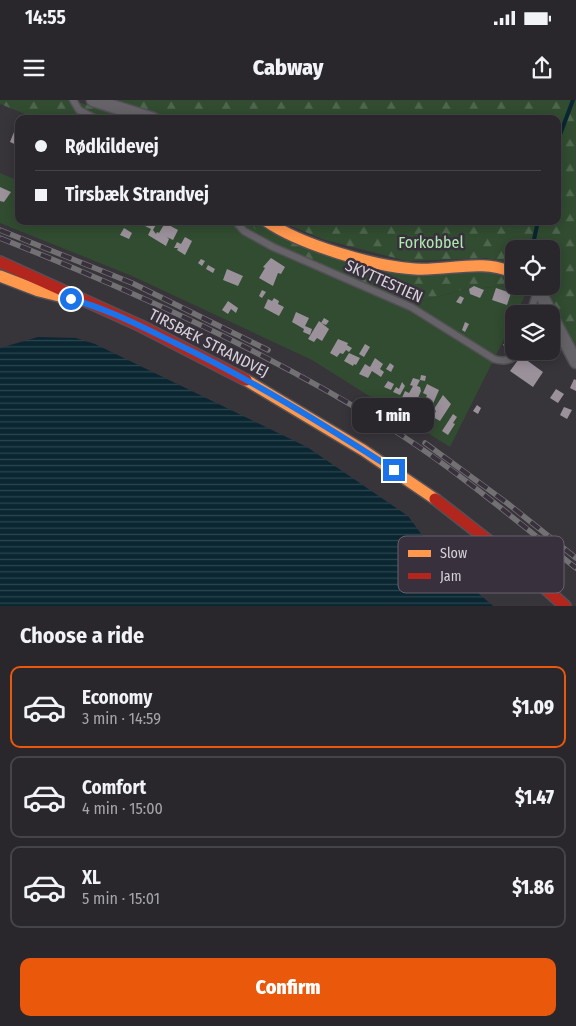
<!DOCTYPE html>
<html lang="en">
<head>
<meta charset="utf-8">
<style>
  :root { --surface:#29272c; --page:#353338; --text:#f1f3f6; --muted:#a5a5a9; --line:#454448; --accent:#ea580c }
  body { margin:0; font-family:"Fira Sans Condensed",sans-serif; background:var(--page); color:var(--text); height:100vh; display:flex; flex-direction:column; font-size:19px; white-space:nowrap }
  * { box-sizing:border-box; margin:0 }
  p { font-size:16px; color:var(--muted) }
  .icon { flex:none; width:28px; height:28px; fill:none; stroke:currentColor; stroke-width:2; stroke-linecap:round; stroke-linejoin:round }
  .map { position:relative; height:506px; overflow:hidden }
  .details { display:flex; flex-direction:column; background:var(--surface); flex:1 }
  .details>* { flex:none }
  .guide { position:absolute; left:15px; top:15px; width:546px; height:110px; border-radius:10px; box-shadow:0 2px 12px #0003,0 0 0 1px var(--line); display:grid; align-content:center; height:110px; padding:0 20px; background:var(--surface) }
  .fabs { position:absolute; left:505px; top:140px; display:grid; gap:10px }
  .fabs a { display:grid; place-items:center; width:55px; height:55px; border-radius:10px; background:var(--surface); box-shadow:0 2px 12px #0003,0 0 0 1px var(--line); font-size:25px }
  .end { position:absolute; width:22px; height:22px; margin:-11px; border:6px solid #1a73e8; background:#fff; box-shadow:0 0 0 2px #fff }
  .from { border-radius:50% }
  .bubble { position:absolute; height:35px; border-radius:10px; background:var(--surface); box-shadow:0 2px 12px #0003,0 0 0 1px var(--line); font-size:16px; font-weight:800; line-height:35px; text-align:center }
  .guide b { display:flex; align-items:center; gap:18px; height:48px; font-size:19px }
  .guide b+b { border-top:1px solid var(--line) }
  .guide i { width:12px; height:12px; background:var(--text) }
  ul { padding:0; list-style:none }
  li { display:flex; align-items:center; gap:15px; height:82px; margin:0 10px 8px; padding:0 10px; border:2px solid var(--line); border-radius:10px }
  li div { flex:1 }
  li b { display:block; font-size:19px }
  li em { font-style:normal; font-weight:800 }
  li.active { border-color:var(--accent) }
  li>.icon { width:45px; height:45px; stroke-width:1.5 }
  h2 { padding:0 20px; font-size:22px; line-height:60px }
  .cta { display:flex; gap:10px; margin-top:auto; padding:10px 20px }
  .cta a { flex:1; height:58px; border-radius:10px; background:var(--accent); color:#fff; font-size:20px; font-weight:800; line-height:58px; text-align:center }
  .status { display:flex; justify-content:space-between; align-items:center; height:35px; padding:0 25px; background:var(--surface); direction:ltr }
  .status svg { height:14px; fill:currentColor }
  header { display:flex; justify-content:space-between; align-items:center; height:65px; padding:0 20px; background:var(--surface); font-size:22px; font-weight:800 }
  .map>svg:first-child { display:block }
  .forest { fill:url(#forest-firs) }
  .garden { fill:#314c31 }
  .water { fill:url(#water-rules) }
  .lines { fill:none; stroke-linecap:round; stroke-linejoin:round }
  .stream { stroke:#0a2631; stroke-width:4 }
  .building { fill:#9b919b }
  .lane-casing { stroke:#535056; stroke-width:9 }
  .street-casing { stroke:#535056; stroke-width:15 }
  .slow-casing { stroke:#535056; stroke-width:14 }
  .jam-casing { stroke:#535056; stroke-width:14 }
  .lane { stroke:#666368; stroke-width:6 }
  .street { stroke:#666368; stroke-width:12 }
  .slow { stroke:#ff974d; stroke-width:11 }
  .jam { stroke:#b3261e; stroke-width:11 }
  .rail-casing { stroke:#727073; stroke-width:5.5 }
  .rail { stroke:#38313d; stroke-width:4; stroke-dasharray:11; stroke-linecap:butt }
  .route { stroke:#1a73e8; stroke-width:6 }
  .labels { text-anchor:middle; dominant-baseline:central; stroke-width:5; stroke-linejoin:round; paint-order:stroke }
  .park-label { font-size:16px; fill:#afe9ae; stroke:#38313d }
  .street-label { font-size:16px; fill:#d6d2d9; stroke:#38313d }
  .key { fill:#38313d; stroke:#67616c; stroke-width:1 }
  .key-label { font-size:14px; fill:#d6d2d9 }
</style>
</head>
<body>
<div class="status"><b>14:55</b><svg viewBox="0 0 49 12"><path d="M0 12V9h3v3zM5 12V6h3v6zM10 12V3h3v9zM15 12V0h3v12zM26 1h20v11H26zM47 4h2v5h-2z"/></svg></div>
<header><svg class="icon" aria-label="menu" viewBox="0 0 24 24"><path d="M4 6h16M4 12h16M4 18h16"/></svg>Cabway<svg class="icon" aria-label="share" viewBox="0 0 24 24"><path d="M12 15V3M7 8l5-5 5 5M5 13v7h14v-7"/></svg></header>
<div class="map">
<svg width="576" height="506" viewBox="0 0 576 506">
  <defs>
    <pattern id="forest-firs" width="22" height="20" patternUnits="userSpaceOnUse" patternTransform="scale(1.25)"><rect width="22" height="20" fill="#314c31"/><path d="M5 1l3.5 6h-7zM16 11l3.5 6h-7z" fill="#4e654e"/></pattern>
    <pattern id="water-rules" width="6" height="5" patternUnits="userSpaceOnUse" patternTransform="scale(1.25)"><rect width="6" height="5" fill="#0a2631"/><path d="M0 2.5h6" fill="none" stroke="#2d454e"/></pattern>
  </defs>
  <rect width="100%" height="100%" fill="#37343a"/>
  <g class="forest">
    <path d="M0 0H70L138 19H38L0 4Z"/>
    <path d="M119 0H576V250L545 186H551V149H514V163L486 158 407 161 325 140 279 121H558V19H170Z"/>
    <path d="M246 121H258L328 154 477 168 514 178V185L462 190 415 203 324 166 266 140Z"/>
  </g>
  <path class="garden" d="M0 73 19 81V121H246L266 140 324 166 415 203 462 190 514 185 529 187 516 214H514V219L450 347 312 260 132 176 0 123Z"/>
  <path class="water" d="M38 237 76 238 95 244 307 347 408 416 441 461 493 506H0V248Z"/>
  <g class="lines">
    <g class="stream">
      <path d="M558 40 573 0"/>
      <path d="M532 149 538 121"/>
    </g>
  </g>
  <g class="building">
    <path d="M14 32 19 34V46L10 42Z"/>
    <path d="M0 87 11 92 4 102 0 101Z"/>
    <path d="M142 121H158L153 130 156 134 157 132 159 133 165 123 178 130 173 140 167 137 169 139 166 146 148 135 151 129 141 124Z"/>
    <path d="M124 128 132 133 129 139 120 135Z"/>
    <path d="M185 137 192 141 185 155 177 150 178 148H174L177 142 181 144Z"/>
    <path d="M271 158 285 167 281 174 278 173 273 186 259 178 265 168 263 167Z"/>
    <path d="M201 159 205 161 202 166 198 163Z"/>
    <path d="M208 165 215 169 213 173 206 169Z"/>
    <path d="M227 169 243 176 238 186 223 180Z"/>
    <path d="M474 186 484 190 480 198 470 194 469 189Z"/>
    <path d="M496 188 511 193 507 205 492 200Z"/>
    <path d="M262 190 266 192 262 198 259 196Z"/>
    <path d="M460 196 464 198 461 204 456 202Z"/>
    <path d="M274 198 279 201 278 204 284 207 279 216 264 208 268 199 272 201Z"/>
    <path d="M228 201 238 208 236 213 231 209 228 214 222 210Z"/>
    <path d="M296 212 309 218 305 226 312 229 310 235 303 232 304 229 292 222Z"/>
    <path d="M324 218 329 221 326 225 321 223Z"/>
    <path d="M319 221 329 229 322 241 317 238 314 242 308 239Z"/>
    <path d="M465 222 469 224 465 232 462 230Z"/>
    <path d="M510 237 514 240V253L503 245Z"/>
    <path d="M338 239 348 243 347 245 352 248 349 252 346 250 343 254 340 253 337 257 330 253Z"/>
    <path d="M365 244 370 247 364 257 359 254Z"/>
    <path d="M349 253 360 258 356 265 354 264 353 266 344 261Z"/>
    <path d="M521 256 543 272 533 287 510 271Z"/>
    <path d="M375 258 383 264 380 269 384 272 381 277 372 271 368 278 359 274 365 264 370 267Z"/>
    <path d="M390 263 394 266 391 272 386 269Z"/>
    <path d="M421 275 426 276 425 281 420 280Z"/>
    <path d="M413 278 420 280 417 286 420 287 421 291 413 309 409 311 404 308 402 311 397 309 405 291 409 293 413 286 410 285Z"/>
    <path d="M574 279 576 280V291L570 288Z"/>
    <path d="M388 281 394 284 391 290 384 287Z"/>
    <path d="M402 282 405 286 400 295 393 292 396 287 399 289Z"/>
    <path d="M427 284 439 290 429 313 421 310 427 295 423 293Z"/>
    <path d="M556 289 564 294 558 303 550 298Z"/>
    <path d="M443 295 451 304 440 321 433 317 436 311 434 309Z"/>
    <path d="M477 305 481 308 478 314 473 311Z"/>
    <path d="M564 307 572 310 567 319 560 315Z"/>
    <path d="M453 314 457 317 453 323 455 324 448 335 442 331Z"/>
  </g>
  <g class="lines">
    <defs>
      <g id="lane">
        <path d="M73 0 79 10 96 19"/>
        <path d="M235 121 244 131 273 147 411 207 494 259C504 262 513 261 519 251"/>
        <path d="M530 214 537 191"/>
      </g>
      <g id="street">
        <path d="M93 0 153 19"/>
        <path d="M533 186 542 196 551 214"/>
        <path d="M551 215 576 262"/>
      </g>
      <g id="slow">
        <path d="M266 121C301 145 373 166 415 169 450 171 481 158 514 173"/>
        <path d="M0 176 39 191 63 197"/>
        <path d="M246 280 363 350 435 399"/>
      </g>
      <g id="jam">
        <path d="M0 162 141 226 246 280"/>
        <path d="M435 399 517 463 565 506"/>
      </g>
    </defs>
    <use href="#lane" class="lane-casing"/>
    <use href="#street" class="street-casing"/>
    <use href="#slow" class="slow-casing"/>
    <use href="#jam" class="jam-casing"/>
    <use href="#lane" class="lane"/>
    <use href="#street" class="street"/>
    <use href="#slow" class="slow"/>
    <use href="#jam" class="jam"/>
    <defs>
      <g id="rail">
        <path d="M0 130 132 183 268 250"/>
        <path d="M0 138C138 193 272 254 398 333 460 373 518 422 576 468"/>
        <path d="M425 343 507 403 576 458"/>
      </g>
    </defs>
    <use href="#rail" class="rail-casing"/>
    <use href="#rail" class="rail"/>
  </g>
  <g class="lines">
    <path class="route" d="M71 199C108 209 140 226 175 243 252 280 323 324 394 370"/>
  </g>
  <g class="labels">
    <g class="park-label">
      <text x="431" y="142">Forkobbel</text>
    </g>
    <g class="street-label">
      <text transform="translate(384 181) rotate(24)">SKYTTESTIEN</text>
      <text transform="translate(209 243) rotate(27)">TIRSBÆK STRANDVEJ</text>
    </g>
  </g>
  <rect x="398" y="436" width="166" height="57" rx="8" class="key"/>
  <rect x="408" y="450" width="23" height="7" fill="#ff974d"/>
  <rect x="408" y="473" width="23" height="6" fill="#b3261e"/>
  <g class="key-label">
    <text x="440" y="458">Slow</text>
    <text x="440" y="481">Jam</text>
  </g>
</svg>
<div class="fabs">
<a><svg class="icon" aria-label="locate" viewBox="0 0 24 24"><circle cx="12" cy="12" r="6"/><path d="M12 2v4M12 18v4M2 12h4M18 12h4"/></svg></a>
<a><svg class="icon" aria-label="layers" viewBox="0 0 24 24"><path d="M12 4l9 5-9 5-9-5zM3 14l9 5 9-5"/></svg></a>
</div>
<i class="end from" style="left:71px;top:199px"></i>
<i class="end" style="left:394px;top:370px"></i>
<div class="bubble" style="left:352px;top:298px;width:82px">1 min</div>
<div class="guide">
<b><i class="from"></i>Rødkildevej</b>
<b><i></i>Tirsbæk Strandvej</b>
</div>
</div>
<section class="details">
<h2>Choose a ride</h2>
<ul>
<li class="active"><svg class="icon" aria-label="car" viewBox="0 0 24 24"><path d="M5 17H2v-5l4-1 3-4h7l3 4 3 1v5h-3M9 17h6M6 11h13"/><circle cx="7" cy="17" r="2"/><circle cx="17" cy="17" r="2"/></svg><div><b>Economy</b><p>3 min · 14:59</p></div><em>$1.09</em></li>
<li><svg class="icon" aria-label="car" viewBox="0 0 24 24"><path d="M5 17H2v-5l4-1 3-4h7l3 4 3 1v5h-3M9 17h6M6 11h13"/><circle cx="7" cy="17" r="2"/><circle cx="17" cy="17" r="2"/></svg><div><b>Comfort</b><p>4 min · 15:00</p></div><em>$1.47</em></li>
<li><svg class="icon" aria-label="car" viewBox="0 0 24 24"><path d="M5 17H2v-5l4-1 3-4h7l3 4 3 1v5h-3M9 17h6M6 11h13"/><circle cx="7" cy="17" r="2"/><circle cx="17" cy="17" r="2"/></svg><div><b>XL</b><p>5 min · 15:01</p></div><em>$1.86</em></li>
</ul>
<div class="cta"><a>Confirm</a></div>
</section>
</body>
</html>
